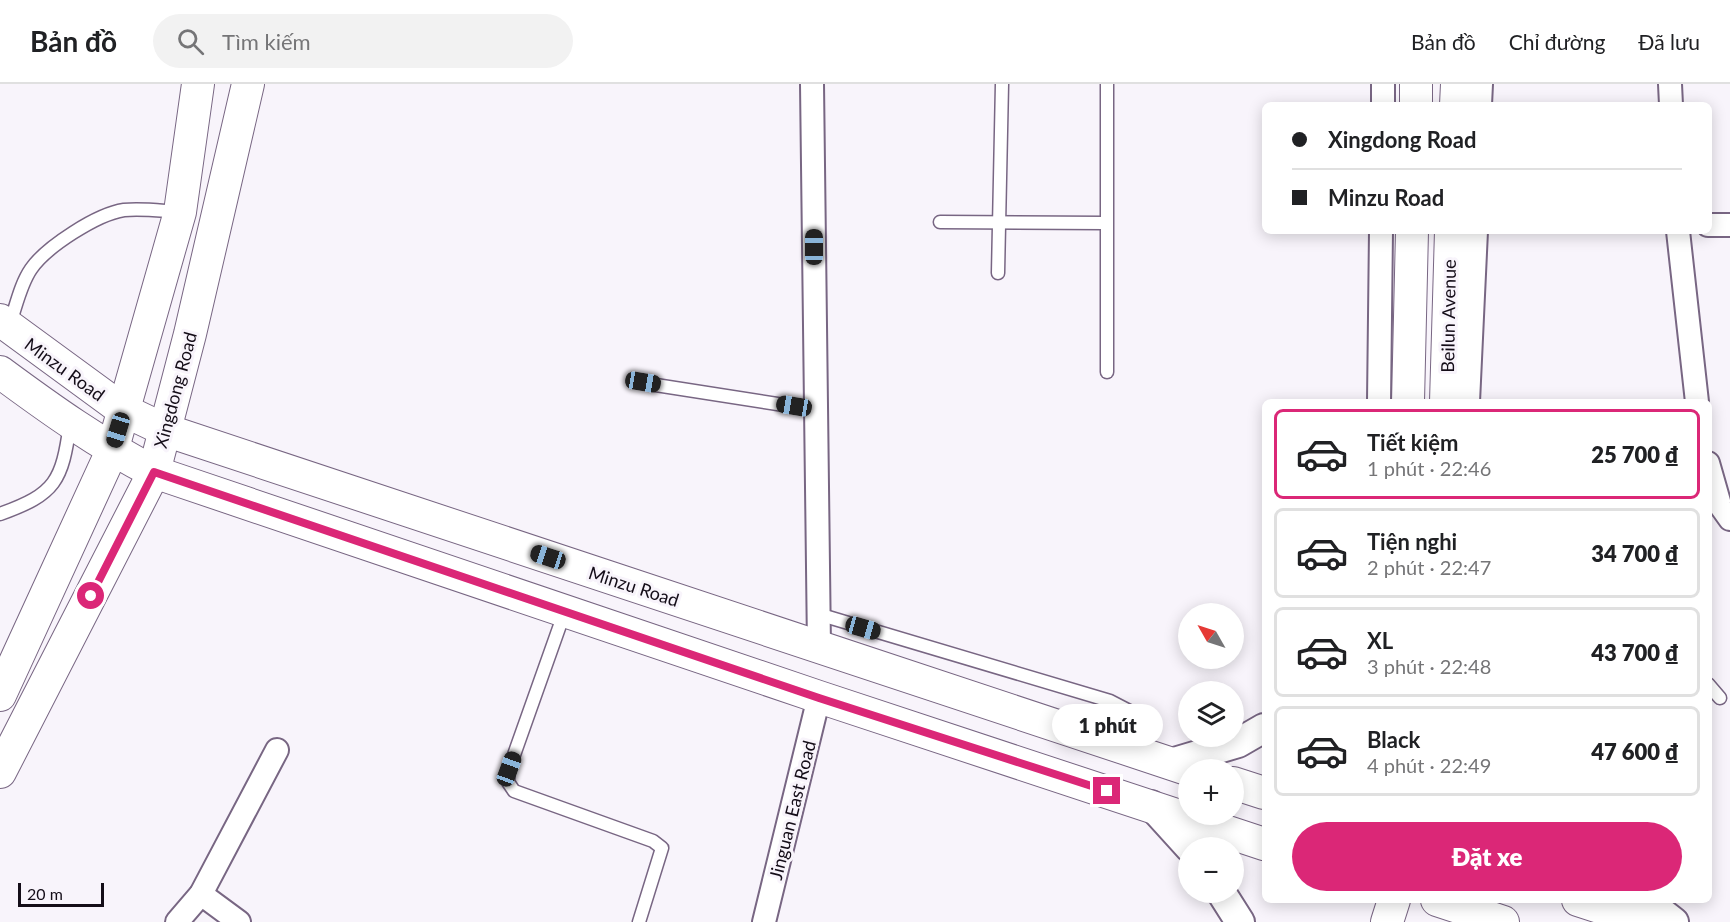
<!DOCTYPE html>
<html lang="vi">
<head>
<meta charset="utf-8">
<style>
  :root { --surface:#fff; --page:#f2f2f2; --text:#202124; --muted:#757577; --line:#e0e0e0; --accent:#db2777 }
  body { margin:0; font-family:Lato,sans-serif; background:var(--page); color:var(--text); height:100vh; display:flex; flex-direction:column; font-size:22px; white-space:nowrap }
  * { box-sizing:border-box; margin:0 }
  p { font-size:20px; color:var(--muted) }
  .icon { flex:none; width:33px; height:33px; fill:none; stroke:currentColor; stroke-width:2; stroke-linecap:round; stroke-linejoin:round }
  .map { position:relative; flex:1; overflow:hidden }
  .panel { position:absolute; left:1262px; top:315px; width:450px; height:504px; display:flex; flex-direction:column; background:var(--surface); border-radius:9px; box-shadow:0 3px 15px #0003 }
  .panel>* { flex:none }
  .guide { position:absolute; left:1262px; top:18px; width:450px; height:132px; border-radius:9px; box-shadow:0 3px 15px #0003; display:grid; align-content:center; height:132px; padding:0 30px; background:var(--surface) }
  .needle { width:39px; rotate:309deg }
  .tools { position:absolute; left:1178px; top:519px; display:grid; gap:12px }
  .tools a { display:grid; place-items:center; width:66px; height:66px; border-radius:50%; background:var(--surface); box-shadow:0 3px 15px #0003; font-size:30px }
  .scale { position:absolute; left:18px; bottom:15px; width:86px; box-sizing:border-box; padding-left:6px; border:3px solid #140d18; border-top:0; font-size:16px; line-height:21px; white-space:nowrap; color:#140d18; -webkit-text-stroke:4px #f8f4fb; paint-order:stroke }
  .end { position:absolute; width:27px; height:27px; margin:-14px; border:8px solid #db2777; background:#fff; box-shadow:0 0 0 3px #fff }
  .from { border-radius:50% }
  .bubble { position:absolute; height:42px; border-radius:21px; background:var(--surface); box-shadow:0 3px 15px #0003; font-size:20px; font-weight:800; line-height:42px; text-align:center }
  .car { position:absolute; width:18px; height:36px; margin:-18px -9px; border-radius:8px; box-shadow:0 0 4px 2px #0007; background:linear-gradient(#222 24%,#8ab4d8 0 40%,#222 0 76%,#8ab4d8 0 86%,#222 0) }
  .guide b { display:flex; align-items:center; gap:21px; height:57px; font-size:22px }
  .guide b+b { border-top:2px solid var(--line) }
  .guide i { width:15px; height:15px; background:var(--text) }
  ul { padding:10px 0 0; list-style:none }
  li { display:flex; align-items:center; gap:18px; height:90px; margin:0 12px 9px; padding:0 18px; border:3px solid var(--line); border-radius:9px }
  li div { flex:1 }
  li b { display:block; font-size:22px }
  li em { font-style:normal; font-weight:800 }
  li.current { border-color:var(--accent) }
  li>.icon { width:54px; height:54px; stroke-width:1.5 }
  .button { display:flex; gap:12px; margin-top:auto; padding:12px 30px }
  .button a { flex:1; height:69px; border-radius:36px; background:var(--accent); color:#fff; font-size:24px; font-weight:800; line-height:69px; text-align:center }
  header { display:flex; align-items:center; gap:36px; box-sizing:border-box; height:84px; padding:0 30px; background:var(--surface); border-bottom:2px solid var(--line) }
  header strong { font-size:28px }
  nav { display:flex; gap:33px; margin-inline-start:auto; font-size:21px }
  .search { width:420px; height:54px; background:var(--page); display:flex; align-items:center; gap:15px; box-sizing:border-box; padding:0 21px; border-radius:33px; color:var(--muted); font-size:22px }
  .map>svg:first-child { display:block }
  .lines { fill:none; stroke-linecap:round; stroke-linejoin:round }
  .service-casing { stroke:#786683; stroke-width:15 }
  .minor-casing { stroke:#786683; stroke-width:26 }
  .tertiary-casing { stroke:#786683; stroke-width:32 }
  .secondary-casing { stroke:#786683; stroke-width:34 }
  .service { stroke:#fff; stroke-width:12 }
  .minor { stroke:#fff; stroke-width:22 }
  .tertiary { stroke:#fff; stroke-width:28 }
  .secondary { stroke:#fff; stroke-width:32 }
  .route { stroke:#db2777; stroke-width:8 }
  .labels { text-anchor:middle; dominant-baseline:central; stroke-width:6; stroke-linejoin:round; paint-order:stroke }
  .street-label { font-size:18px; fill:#140d18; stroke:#f8f4fb }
</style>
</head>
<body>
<header>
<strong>Bản đồ</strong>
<div class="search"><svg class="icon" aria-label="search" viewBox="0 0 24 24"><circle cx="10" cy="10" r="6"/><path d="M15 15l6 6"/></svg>Tìm kiếm</div>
<nav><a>Bản đồ</a><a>Chỉ đường</a><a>Đã lưu</a></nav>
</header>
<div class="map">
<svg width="1730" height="838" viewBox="0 0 1730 838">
  <rect width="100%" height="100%" fill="#f8f4fb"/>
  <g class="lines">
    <defs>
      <g id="service">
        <path d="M940 138 1105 139"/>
        <path d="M998 189 1002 0"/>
        <path d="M9 242C16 223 20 201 31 185 46 163 97 130 124 126 142 124 162 127 180 128"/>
        <path d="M1107 288V0"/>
        <path d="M643 299 816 326"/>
        <path d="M0 430C56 410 62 397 70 340"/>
        <path d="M565 527 509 685 508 698 514 707 653 757 662 764 639 838"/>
        <path d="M818 530 1110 617 1137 631 1143 669"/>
        <path d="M1708 600 1720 614"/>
      </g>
      <g id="minor">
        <path d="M812 0 819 563"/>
        <path d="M1670 0 1671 21"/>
        <path d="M1383 21V0"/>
        <path d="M1480 21 1481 0"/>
        <path d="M1708 141H1730"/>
        <path d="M1678 147 1697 318"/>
        <path d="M1379 318 1381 147"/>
        <path d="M1468 318 1476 147"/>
        <path d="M1708 379 1720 421 1730 435"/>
        <path d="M201 810 239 838"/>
        <path d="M177 838 201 810 277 666"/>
        <path d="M764 838 819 613"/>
      </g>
      <g id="tertiary">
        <path d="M1171 679 1238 659 1264 644"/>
        <path d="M1151 721 1190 764"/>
        <path d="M1221 808 1240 838"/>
        <path d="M1646 816 1674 838"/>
      </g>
      <g id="secondary">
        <path d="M1416 21V0"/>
        <path d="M1456 21 1457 0"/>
        <path d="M0 236 123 326 165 346 1190 686"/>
        <path d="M0 288C50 325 99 360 154 388L819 613 1264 760"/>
        <path d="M1408 318 1412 147"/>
        <path d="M1446 318 1451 147"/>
        <path d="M0 611 112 367 180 128 198 0"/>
        <path d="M0 688 154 388 190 250 248 0"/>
        <path d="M1233 699 1264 709"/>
        <path d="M1437 816 1503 838"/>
        <path d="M1578 816 1645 838"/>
        <path d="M1387 838 1394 816"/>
      </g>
    </defs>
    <use href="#service" class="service-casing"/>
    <use href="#minor" class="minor-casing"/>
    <use href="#tertiary" class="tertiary-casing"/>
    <use href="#secondary" class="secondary-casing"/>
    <use href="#service" class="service"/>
    <use href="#minor" class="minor"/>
    <use href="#tertiary" class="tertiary"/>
    <use href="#secondary" class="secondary"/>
  </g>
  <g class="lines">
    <path class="route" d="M91 512 154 388 819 614 1107 707"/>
  </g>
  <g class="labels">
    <g class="street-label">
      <text transform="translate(1448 232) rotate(-89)">Beilun Avenue</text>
      <text transform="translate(65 285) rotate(36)">Minzu Road</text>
      <text transform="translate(175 306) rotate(-75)">Xingdong Road</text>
      <text transform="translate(634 502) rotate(18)">Minzu Road</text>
      <text transform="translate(792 726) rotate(-76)">Jinguan East Road</text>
    </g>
  </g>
</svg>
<div class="tools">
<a><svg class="needle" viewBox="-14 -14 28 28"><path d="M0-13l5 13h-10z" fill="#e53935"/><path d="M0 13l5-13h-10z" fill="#757577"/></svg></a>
<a><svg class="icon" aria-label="layers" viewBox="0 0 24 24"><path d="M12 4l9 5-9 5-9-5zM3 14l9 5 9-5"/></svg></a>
<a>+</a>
<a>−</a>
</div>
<div class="scale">20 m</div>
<i class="end from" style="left:91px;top:512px"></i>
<i class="end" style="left:1107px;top:707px"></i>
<div class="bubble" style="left:1052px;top:620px;width:111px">1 phút</div>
<i class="car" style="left:814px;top:163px;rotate:0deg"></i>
<i class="car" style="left:643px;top:298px;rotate:99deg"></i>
<i class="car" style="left:794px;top:322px;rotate:279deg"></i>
<i class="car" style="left:118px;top:346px;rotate:197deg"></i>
<i class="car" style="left:548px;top:473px;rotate:288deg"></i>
<i class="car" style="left:863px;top:544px;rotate:106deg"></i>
<i class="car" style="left:509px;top:685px;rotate:20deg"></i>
<div class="guide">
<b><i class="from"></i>Xingdong Road</b>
<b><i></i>Minzu Road</b>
</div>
<section class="panel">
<ul>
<li class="current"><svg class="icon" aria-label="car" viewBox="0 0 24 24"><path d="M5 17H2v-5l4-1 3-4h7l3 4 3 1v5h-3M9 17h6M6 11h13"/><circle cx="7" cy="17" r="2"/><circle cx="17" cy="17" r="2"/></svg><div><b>Tiết kiệm</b><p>1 phút · 22:46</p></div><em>25 700 ₫</em></li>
<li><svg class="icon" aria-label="car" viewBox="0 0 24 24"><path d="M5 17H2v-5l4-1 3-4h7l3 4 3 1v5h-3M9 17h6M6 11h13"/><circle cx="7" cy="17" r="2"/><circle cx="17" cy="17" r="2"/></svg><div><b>Tiện nghi</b><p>2 phút · 22:47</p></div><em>34 700 ₫</em></li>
<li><svg class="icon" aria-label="car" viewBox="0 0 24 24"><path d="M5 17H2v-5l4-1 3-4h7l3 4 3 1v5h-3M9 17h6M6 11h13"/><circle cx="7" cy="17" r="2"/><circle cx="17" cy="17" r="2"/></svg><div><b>XL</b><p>3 phút · 22:48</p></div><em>43 700 ₫</em></li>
<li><svg class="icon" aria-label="car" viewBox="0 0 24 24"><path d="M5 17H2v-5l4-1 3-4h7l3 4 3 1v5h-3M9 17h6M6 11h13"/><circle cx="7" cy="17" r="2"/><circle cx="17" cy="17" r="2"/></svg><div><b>Black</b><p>4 phút · 22:49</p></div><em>47 600 ₫</em></li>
</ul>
<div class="button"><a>Đặt xe</a></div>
</section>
</div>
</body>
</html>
